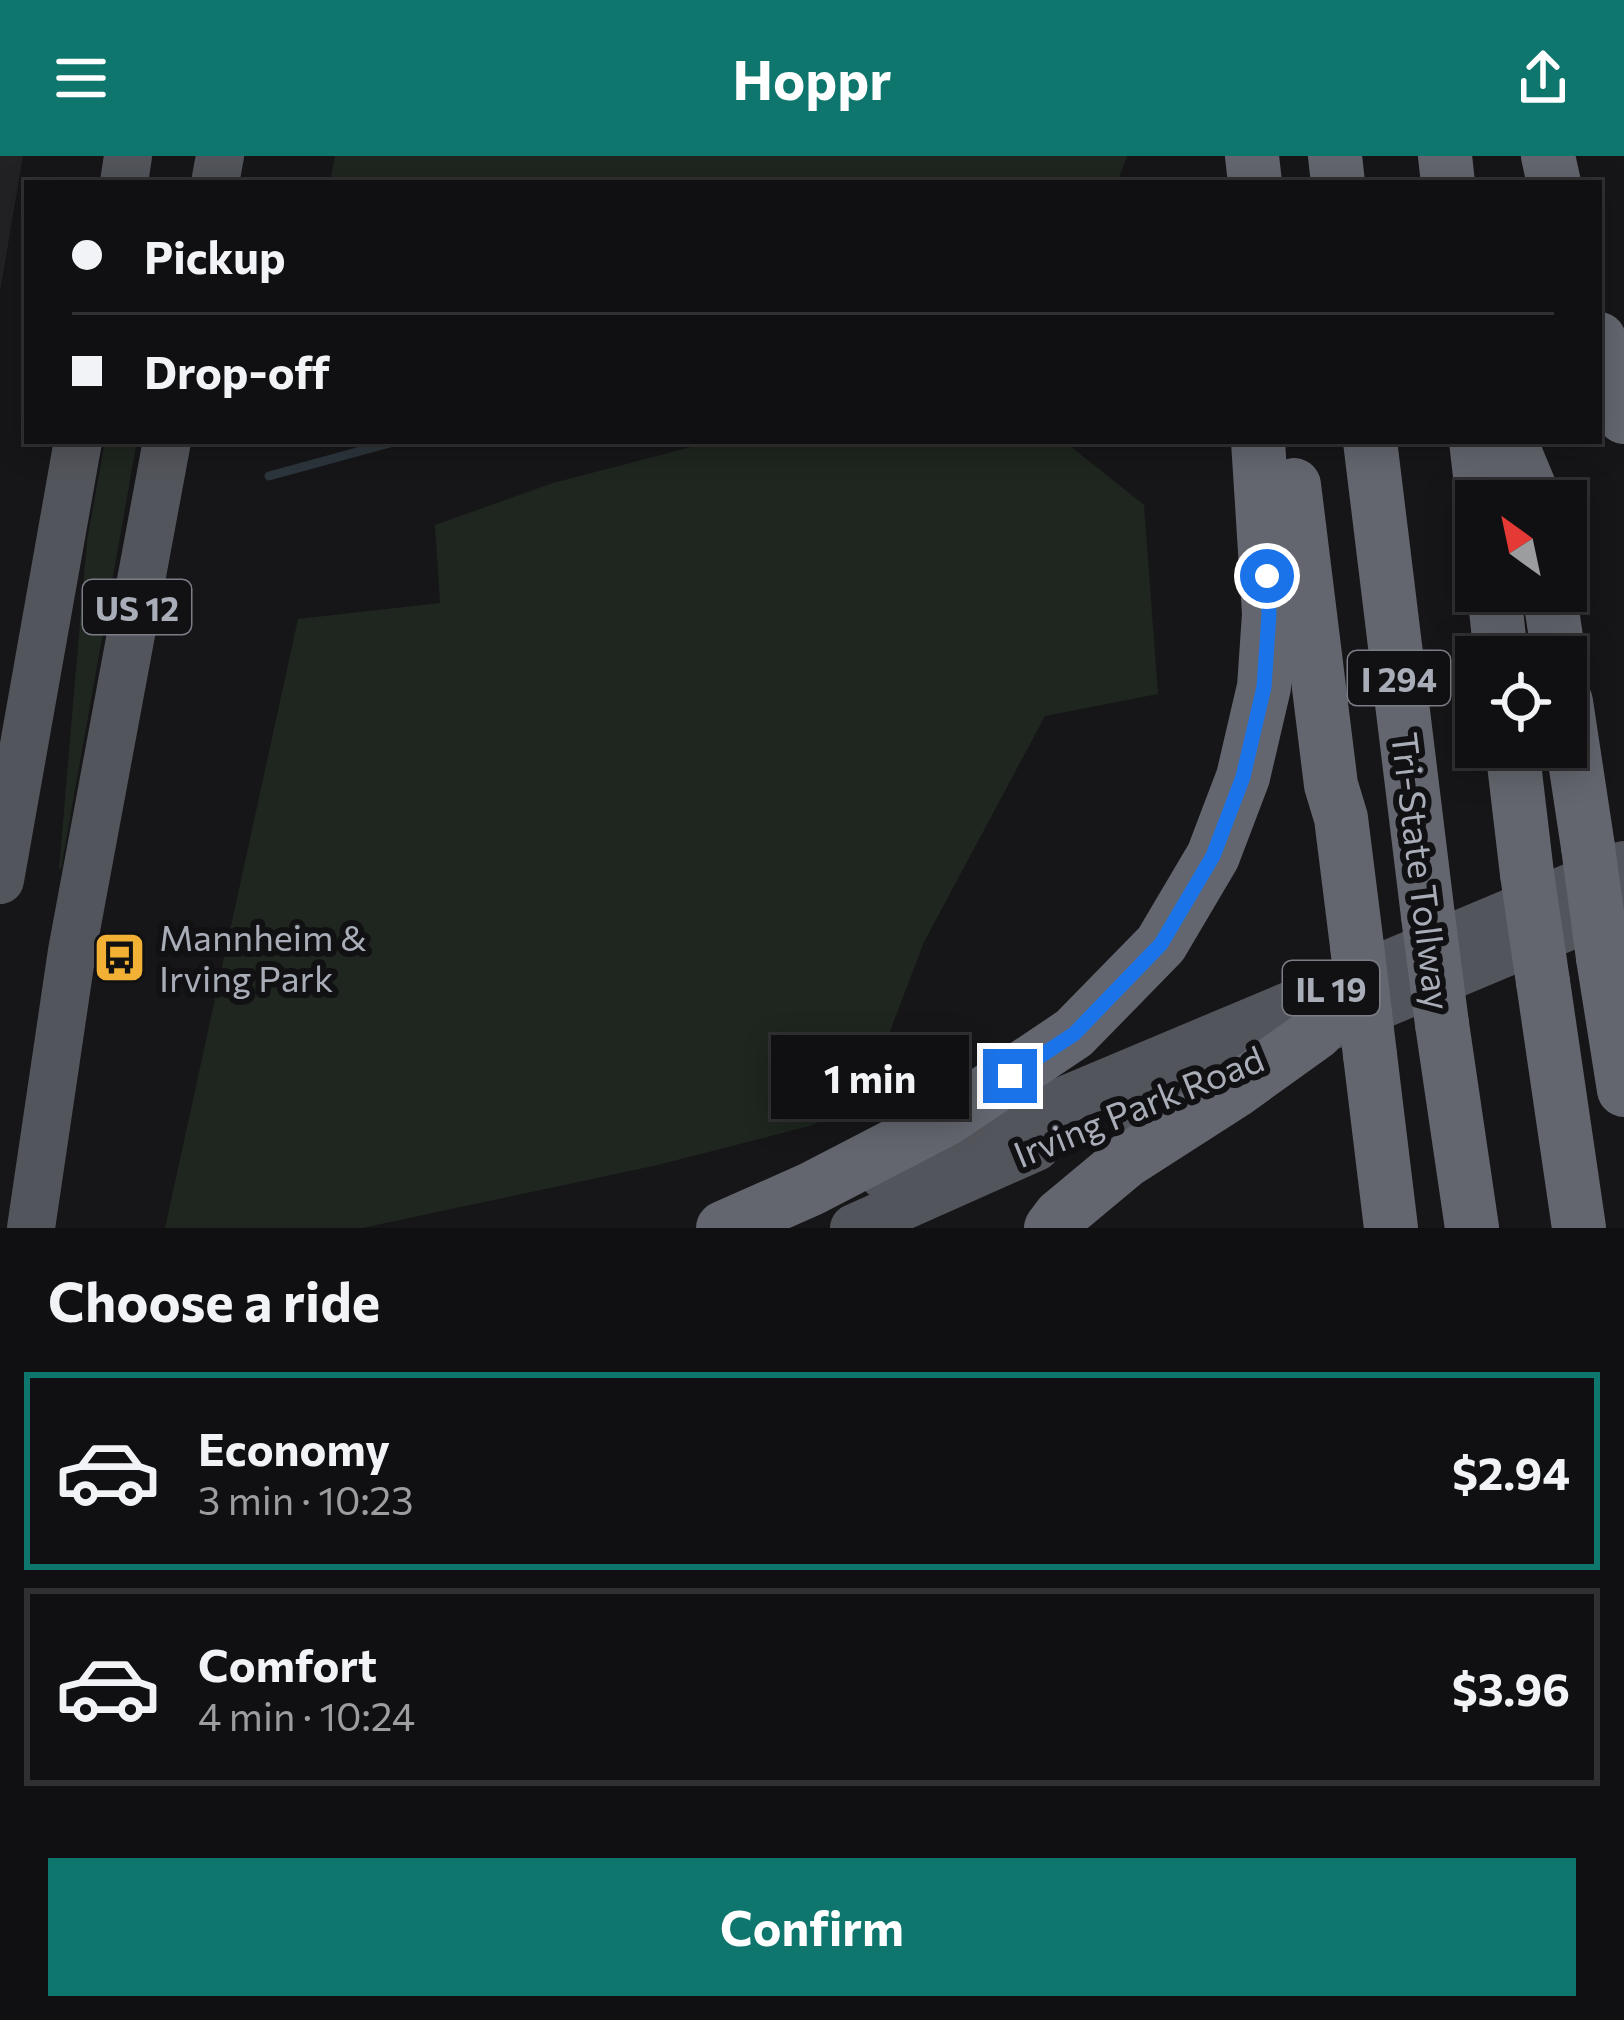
<!DOCTYPE html>
<html lang="en">
<head>
<meta charset="utf-8">
<style>
  :root { --surface:#101012; --page:#1e1e20; --text:#f1f3f6; --muted:#9c9d9f; --line:#303032; --accent:#0f766e }
  body { margin:0; font-family:Commissioner,sans-serif; background:var(--page); color:var(--text); height:100vh; display:flex; flex-direction:column; font-size:45px; white-space:nowrap }
  * { box-sizing:border-box; margin:0 }
  p { font-size:39px; color:var(--muted) }
  .icon { flex:none; width:66px; height:66px; fill:none; stroke:currentColor; stroke-width:2; stroke-linecap:round; stroke-linejoin:round }
  .map { position:relative; height:1072px; overflow:hidden }
  .panel { display:flex; flex-direction:column; background:var(--surface); flex:1 }
  .panel>* { flex:none }
  .top-card { position:absolute; left:24px; top:24px; width:1578px; height:264px; border-radius:0px; box-shadow:0 6px 30px #0003,0 0 0 3px var(--line); display:grid; align-content:center; height:264px; padding:0 48px; background:var(--surface) }
  .needle { width:78px; rotate:327deg }
  .buttons { position:absolute; left:1455px; top:324px; display:grid; gap:24px }
  .buttons a { display:grid; place-items:center; width:132px; height:132px; border-radius:0px; background:var(--surface); box-shadow:0 6px 30px #0003,0 0 0 3px var(--line); font-size:60px }
  .end { position:absolute; width:54px; height:54px; margin:-27px; border:15px solid #1a73e8; background:#fff; box-shadow:0 0 0 6px #fff }
  .from { border-radius:50% }
  .bubble { position:absolute; height:84px; border-radius:0px; background:var(--surface); box-shadow:0 6px 30px #0003,0 0 0 3px var(--line); font-size:39px; font-weight:700; line-height:84px; text-align:center }
  .top-card b { display:flex; align-items:center; gap:42px; height:114px; font-size:45px }
  .top-card b+b { border-top:3px solid var(--line) }
  .top-card i { width:30px; height:30px; background:var(--text) }
  ul { padding:0; list-style:none }
  li { display:flex; align-items:center; gap:36px; height:198px; margin:0 24px 18px; padding:0 24px; border:6px solid var(--line); border-radius:0px }
  li div { flex:1 }
  li b { display:block; font-size:45px }
  li em { font-style:normal; font-weight:700 }
  li.active { border-color:var(--accent) }
  li>.icon { width:108px; height:108px; stroke-width:1.5 }
  h2 { padding:0 48px; font-size:54px; line-height:144px }
  .button { display:flex; gap:24px; margin-top:auto; padding:24px 48px }
  .button a { flex:1; height:138px; border-radius:0px; background:var(--accent); color:#fff; font-size:48px; font-weight:700; line-height:138px; text-align:center }
  header { display:flex; justify-content:space-between; align-items:center; height:156px; padding:0 48px; background:var(--accent); color:#fff; font-size:54px; font-weight:700 }
  .map>svg:first-child { display:block }
  .built { fill:#222225 }
  .green { fill:#1e261f }
  .lines { fill:none; stroke-linecap:round; stroke-linejoin:round }
  .stream { stroke:#2c353c; stroke-width:9 }
  .primary { stroke:#53555c; stroke-width:48 }
  .highway { stroke:#63666e; stroke-width:54 }
  .highway-bridge { stroke:#63666e; stroke-width:54 }
  .route { stroke:#1a73e8; stroke-width:15 }
  .labels { text-anchor:middle; dominant-baseline:central; stroke-width:12; stroke-linejoin:round; paint-order:stroke }
  .shield { fill:#111113; stroke:#7b7e86; stroke-width:3 }
  .shield-label { font-size:33px; font-weight:bold; fill:#a8adb8 }
  .street-label { font-size:36px; fill:#a8adb8; stroke:#111113 }
  .poi-label { font-size:36px; fill:#a8adb8; stroke:#111113; text-anchor:start }
</style>
</head>
<body>
<header><svg class="icon" aria-label="menu" viewBox="0 0 24 24"><path d="M4 6h16M4 12h16M4 18h16"/></svg>Hoppr<svg class="icon" aria-label="share" viewBox="0 0 24 24"><path d="M12 15V3M7 8l5-5 5 5M5 13v7h14v-7"/></svg></header>
<div class="map">
<svg width="1624" height="1072" viewBox="0 0 1624 1072">
  <rect width="100%" height="100%" fill="#161618"/>
  <path class="built" d="M0 0H23L0 136Z"/>
  <g class="green">
    <path d="M335 0H1127L1117 27H330Z"/>
    <path d="M105 285H137L61 713H59L87 385Z"/>
    <path d="M714 285H1064L1144 349 1158 538 1045 560 924 786 865 941 813 969 658 1009 362 1072H165L298 463 440 447 435 369 553 327Z"/>
  </g>
  <g class="lines">
    <path class="stream" d="M269 320 397 285"/>
    <g class="primary">
      <path d="M124 27 128 0"/>
      <path d="M215 27 220 0"/>
      <path d="M0 724 78 285"/>
      <path d="M1333 869 1624 747"/>
      <path d="M1128 953 1269 895"/>
      <path d="M884 1020 1624 709"/>
      <path d="M31 1072 72 795 167 285"/>
      <path d="M854 1072 1036 991"/>
    </g>
    <g class="highway">
      <path d="M1252 0 1255 27"/>
      <path d="M1335 0 1338 27"/>
      <path d="M1445 0 1448 27"/>
      <path d="M1548 0 1554 27"/>
      <path d="M1599 183 1624 261"/>
      <path d="M1370 285 1428 760"/>
      <path d="M1476 285 1483 345"/>
      <path d="M1510 285 1535 345"/>
      <path d="M1294 329 1331 629 1341 662 1357 790"/>
      <path d="M1494 435 1501 501"/>
      <path d="M1549 435 1559 501"/>
      <path d="M1566 546 1588 691"/>
      <path d="M1512 591 1527 718"/>
      <path d="M1603 802 1624 934"/>
      <path d="M1543 826 1579 1072"/>
      <path d="M1442 868 1472 1072"/>
      <path d="M1370 899 1391 1072"/>
      <path d="M723 1072 811 1033 946 963 1074 877 1161 788 1213 700 1243 621 1264 531 1269 458 1258 285"/>
      <path d="M1051 1072 1060 1060 1126 1005 1235 935 1317 876"/>
    </g>
    <g class="highway-bridge">
      <path d="M1588 691 1603 802"/>
      <path d="M1527 718 1543 826"/>
      <path d="M1428 760 1442 868"/>
      <path d="M1357 790 1370 899"/>
    </g>
  </g>
  <g class="lines">
    <path class="route" d="M1010 920 1074 878 1161 788 1213 700 1243 621 1264 531 1269 458 1267 420"/>
  </g>
  <defs>
    <symbol id="bus-square" viewBox="-11 -11 22 22"><rect x="-9" y="-9" width="18" height="18" rx="4" fill="#f2b134" stroke="#111113"/><path d="M-5-6H5V4H4V6H2V4H-2V6H-4V4H-5ZM-3.5-4V0h7V-4ZM-3.5 1.2v1.5H-2V1.2ZM2 1.2v1.5H3.5V1.2Z" fill="#111"/></symbol>
  </defs>
  <g fill-rule="evenodd">
    <use href="#bus-square" x="90" y="772" width="59" height="59"/>
  </g>
  <g class="labels">
    <g class="shield">
      <rect x="83" y="424" width="108" height="54" rx="9"/>
      <rect x="1348" y="495" width="102" height="54" rx="9"/>
      <rect x="1283" y="805" width="96" height="54" rx="9"/>
    </g>
    <g class="shield-label">
      <text x="137" y="451">US 12</text>
      <text x="1399" y="522">I 294</text>
      <text x="1331" y="832">IL 19</text>
    </g>
    <g class="street-label">
      <text transform="translate(1423 715) rotate(83)">Tri-State Tollway</text>
      <text transform="translate(1138 949) rotate(-22)">Irving Park Road</text>
    </g>
    <g class="poi-label">
      <text x="159" y="780">Mannheim &amp;<tspan x="159" dy="41">Irving Park</tspan></text>
    </g>
  </g>
</svg>
<div class="buttons">
<a><svg class="needle" viewBox="-14 -14 28 28"><path d="M0-13l5 13h-10z" fill="#e53935"/><path d="M0 13l5-13h-10z" fill="#9c9d9f"/></svg></a>
<a><svg class="icon" aria-label="locate" viewBox="0 0 24 24"><circle cx="12" cy="12" r="6"/><path d="M12 2v4M12 18v4M2 12h4M18 12h4"/></svg></a>
</div>
<i class="end from" style="left:1267px;top:420px"></i>
<i class="end" style="left:1010px;top:920px"></i>
<div class="bubble" style="left:771px;top:879px;width:198px">1 min</div>
<div class="top-card">
<b><i class="from"></i>Pickup</b>
<b><i></i>Drop-off</b>
</div>
</div>
<section class="panel">
<h2>Choose a ride</h2>
<ul>
<li class="active"><svg class="icon" aria-label="car" viewBox="0 0 24 24"><path d="M5 17H2v-5l4-1 3-4h7l3 4 3 1v5h-3M9 17h6M6 11h13"/><circle cx="7" cy="17" r="2"/><circle cx="17" cy="17" r="2"/></svg><div><b>Economy</b><p>3 min · 10:23</p></div><em>$2.94</em></li>
<li><svg class="icon" aria-label="car" viewBox="0 0 24 24"><path d="M5 17H2v-5l4-1 3-4h7l3 4 3 1v5h-3M9 17h6M6 11h13"/><circle cx="7" cy="17" r="2"/><circle cx="17" cy="17" r="2"/></svg><div><b>Comfort</b><p>4 min · 10:24</p></div><em>$3.96</em></li>
</ul>
<div class="button"><a>Confirm</a></div>
</section>
</body>
</html>
